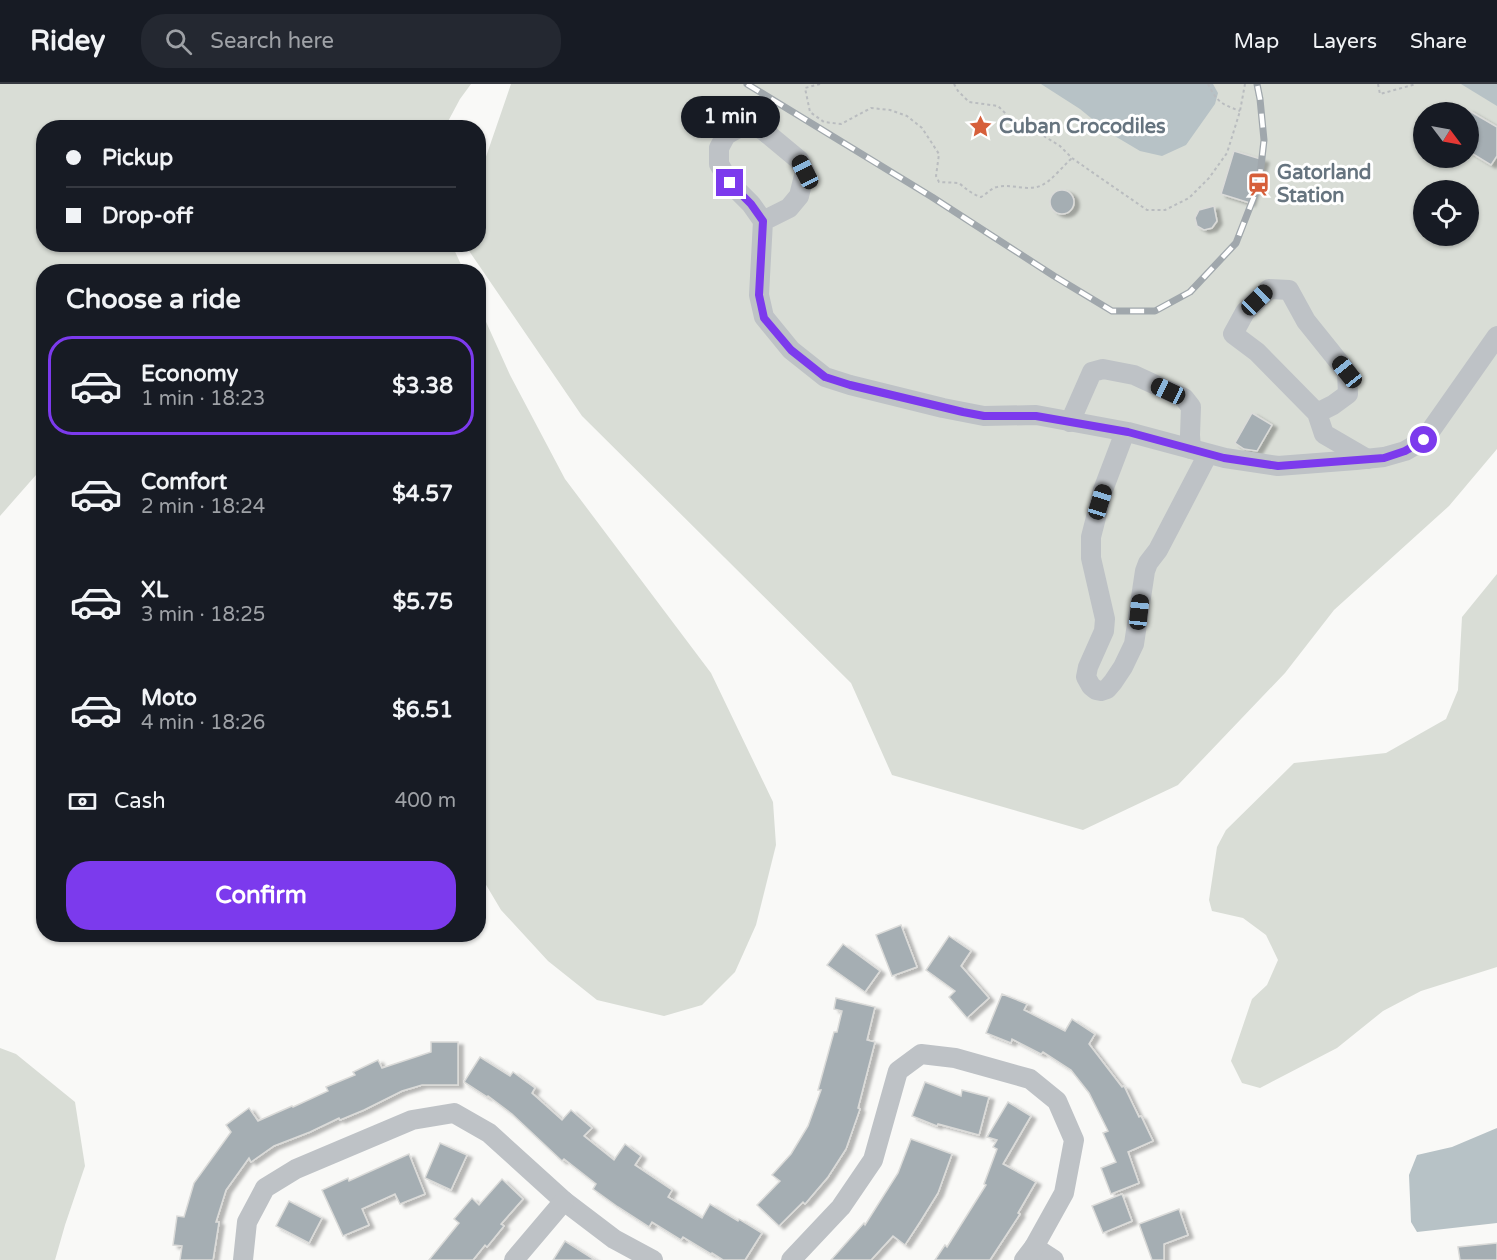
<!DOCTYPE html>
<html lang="en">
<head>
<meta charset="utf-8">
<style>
  :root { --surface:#171b24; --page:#242831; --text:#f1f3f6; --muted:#9ea1a6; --line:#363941; --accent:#7c3aed }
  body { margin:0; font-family:"Varela Round",sans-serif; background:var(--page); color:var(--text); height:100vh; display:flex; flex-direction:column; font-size:22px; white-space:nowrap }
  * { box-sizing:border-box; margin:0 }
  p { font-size:20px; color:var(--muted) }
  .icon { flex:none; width:33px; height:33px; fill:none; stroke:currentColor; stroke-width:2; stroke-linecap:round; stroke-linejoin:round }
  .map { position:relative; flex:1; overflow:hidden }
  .side { position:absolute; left:36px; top:180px; width:450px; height:678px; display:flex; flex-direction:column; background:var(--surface); border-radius:24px; box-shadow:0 2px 4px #0004 }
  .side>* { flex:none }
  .top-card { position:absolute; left:36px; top:36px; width:450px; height:132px; border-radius:24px; box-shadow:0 2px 4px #0004; display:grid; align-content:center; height:132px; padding:0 30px; background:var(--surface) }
  .needle { width:39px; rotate:122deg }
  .fabs { position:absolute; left:1413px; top:18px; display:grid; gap:12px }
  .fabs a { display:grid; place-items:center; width:66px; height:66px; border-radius:50%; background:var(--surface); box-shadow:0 2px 4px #0004; font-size:30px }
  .end { position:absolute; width:27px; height:27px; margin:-14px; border:8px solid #7c3aed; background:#fff; box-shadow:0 0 0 3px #fff }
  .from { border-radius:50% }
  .bubble { position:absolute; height:42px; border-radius:21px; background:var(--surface); box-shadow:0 2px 4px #0004; font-size:20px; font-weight:700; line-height:42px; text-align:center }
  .car { position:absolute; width:18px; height:36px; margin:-18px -9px; border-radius:8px; box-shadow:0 0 4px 2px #0007; background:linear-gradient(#222 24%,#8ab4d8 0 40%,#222 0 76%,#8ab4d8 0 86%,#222 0) }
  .top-card b { display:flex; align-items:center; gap:21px; height:57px; font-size:22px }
  .top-card b+b { border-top:2px solid var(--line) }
  .top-card i { width:15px; height:15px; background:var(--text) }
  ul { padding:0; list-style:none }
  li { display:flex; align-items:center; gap:18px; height:99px; margin:0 12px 9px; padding:0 18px; border:3px solid transparent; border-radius:24px }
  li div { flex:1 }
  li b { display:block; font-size:22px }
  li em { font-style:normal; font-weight:700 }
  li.selected { border-color:var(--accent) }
  li>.icon { width:54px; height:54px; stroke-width:1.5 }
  h2 { padding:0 30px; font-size:27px; line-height:72px }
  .pay { display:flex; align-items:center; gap:15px; height:66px; padding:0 30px; font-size:22px }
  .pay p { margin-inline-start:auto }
  .button { display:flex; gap:12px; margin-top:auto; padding:12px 30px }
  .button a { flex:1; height:69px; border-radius:24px; background:var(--accent); color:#fff; font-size:24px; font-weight:700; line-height:69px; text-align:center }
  header { display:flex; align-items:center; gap:36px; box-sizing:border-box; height:84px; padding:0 30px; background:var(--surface); border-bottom:2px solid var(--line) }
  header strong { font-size:28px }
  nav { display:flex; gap:33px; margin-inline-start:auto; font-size:21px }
  .search { width:420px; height:54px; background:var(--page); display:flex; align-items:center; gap:15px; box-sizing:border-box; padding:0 21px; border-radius:24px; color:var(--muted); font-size:22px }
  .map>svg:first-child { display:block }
  .green { fill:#d9ddd6; fill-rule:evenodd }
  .water { fill:#b7c2c6 }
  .building { fill:#a5aeb3; stroke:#dbdbd9; stroke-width:1.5; filter:url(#shadow) }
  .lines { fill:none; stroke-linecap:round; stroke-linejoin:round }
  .path { stroke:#b9bcbf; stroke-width:2; stroke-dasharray:3 3; stroke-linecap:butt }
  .minor { stroke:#bec2c6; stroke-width:20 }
  .rail-casing { stroke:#a0a7ac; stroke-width:7 }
  .rail { stroke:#fff; stroke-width:4.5; stroke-dasharray:14; stroke-linecap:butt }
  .route { stroke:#7c3aed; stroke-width:8 }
  .labels { text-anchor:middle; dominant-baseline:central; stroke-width:6; stroke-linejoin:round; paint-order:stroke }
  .poi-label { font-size:20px; font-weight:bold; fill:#66747f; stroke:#fff; text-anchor:start }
</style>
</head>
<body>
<header>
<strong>Ridey</strong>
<div class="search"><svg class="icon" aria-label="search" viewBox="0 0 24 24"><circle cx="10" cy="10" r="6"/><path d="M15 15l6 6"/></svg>Search here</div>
<nav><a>Map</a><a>Layers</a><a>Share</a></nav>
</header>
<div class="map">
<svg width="1497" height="1176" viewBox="0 0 1497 1176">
  <defs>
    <filter id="shadow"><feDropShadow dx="5" dy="3" stdDeviation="1.5" flood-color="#0004"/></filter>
  </defs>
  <rect width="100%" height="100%" fill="#f9f9f7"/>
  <g class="green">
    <path d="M0 0H471L460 15 445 43 44 44V160L452 161 464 187 44 188 43 383 0 432Z"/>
    <path d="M511 0H1497V365L1449 422 1334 526 1285 589 1178 701 1083 746 892 691 851 599 582 332 465 161 478 160 479 93ZM1424 28H1468V74H1424ZM1424 106H1468V152H1424Z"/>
    <path d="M478 220 510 291 565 395 711 589 773 718 776 761 756 841 735 888 702 921 664 932 597 916 548 877 501 826 479 789Z"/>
    <path d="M1497 490V883L1421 907 1383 927 1337 964 1260 1004 1242 999 1231 977 1252 915 1267 901 1278 876 1266 851 1243 834 1212 827 1209 816 1217 763 1226 746 1294 679 1386 669 1446 635 1458 606 1462 533Z"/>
    <path d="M0 964 16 970 75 1018 85 1082 65 1141 55 1176H0Z"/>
  </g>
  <g class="water">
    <path d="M1041 0H1213L1218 9 1215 20 1186 61 1162 72 1140 67 1108 48 1080 25Z"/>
    <path d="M1461 0H1497V22Z"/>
    <path d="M1497 1044V1139L1417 1148 1411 1138 1409 1091 1417 1071 1452 1063Z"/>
  </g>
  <g class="building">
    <path d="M1468 26 1497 43V72L1491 81 1468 67Z"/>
    <path d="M1234 67 1264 76 1250 119 1221 110Z"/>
    <circle cx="1062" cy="118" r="12"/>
    <path d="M1214 122 1217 137 1212 144 1204 146 1197 142 1195 134 1199 126Z"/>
    <path d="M1252 329 1272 341 1257 367 1244 365 1235 359Z"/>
    <path d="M901 841 917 883 892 892 876 851Z"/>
    <path d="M949 852 971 867 961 882 989 914 967 934 949 913 955 907 926 886Z"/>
    <path d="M843 860 880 887 865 908 827 881Z"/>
    <path d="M1002 910 1027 920 1024 926 1065 947 1072 935 1095 950 1089 960 1122 1003 1124 1002 1139 1033 1141 1032 1153 1057 1128 1068 1139 1099 1111 1110 1101 1084 1116 1078 1103 1049 1108 1047 1089 1009 1071 986 1043 968 1041 970 1012 955 1011 959 986 949Z"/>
    <path d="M836 914 875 923 867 956 875 958 858 1024 860 1025 846 1065 828 1093 805 1120 803 1118 779 1142 757 1121 780 1097 772 1091 791 1070 808 1042 821 1006H818L834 948H837L842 927 834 925Z"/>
    <path d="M431 958H458V1001H422L402 1007 364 1026 340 1036 339 1034 310 1048 274 1062 251 1078 249 1074 226 1106 216 1138H219L213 1176H180L182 1162 173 1161 177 1132 184 1133 194 1099 231 1048 226 1041 249 1024 258 1037 292 1022 293 1023 328 1007 326 1003 355 991 353 988 378 976 382 984 431 968Z"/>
    <path d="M480 973 510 992 513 988 535 1004 532 1009 562 1036 571 1026 592 1044 584 1052 614 1076 625 1060 641 1072 635 1081 672 1106 668 1113 702 1134 710 1120 738 1137 739 1135 762 1149 745 1176H723L712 1169 711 1170 683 1153 681 1156 652 1138 649 1143 618 1123 593 1105 596 1100 564 1075 562 1077 512 1030 488 1012 487 1013 464 998Z"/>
    <path d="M925 998 961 1012 962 1006 989 1013 979 1051 938 1040 937 1042 912 1032Z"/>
    <path d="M1008 1018 1031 1032 1003 1080 1036 1098 1018 1129 1020 1130 990 1176H935L945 1161 947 1163 986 1101 984 1100 997 1065 993 1063 997 1056 987 1053Z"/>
    <path d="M911 1055 952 1070 938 1109 920 1138 905 1161 893 1152 871 1176H831L864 1139 865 1141 898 1089Z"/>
    <path d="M440 1059 467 1071 451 1106 425 1094Z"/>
    <path d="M409 1070 425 1110 400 1120 395 1110 362 1125 369 1141 343 1152 322 1106 348 1094 349 1097Z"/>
    <path d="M502 1095 523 1115 501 1140 504 1142 487 1163 485 1161 473 1176H429L459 1139 454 1135 472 1114 479 1121Z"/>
    <path d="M1122 1110 1132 1137 1103 1149 1092 1122Z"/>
    <path d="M289 1117 322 1134 309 1159 276 1142Z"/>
    <path d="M1179 1125 1188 1151 1164 1160V1176H1152L1139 1140Z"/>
    <path d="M565 1157 595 1176H553Z"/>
    <path d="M1497 1159V1176H1460L1458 1163Z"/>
  </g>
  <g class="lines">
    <g class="path">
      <path d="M820 0 805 4 810 28 824 38 841 40 871 24 890 26 907 32 922 44 939 70 936 92 939 98 959 99C966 105 972 110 981 113 987 110 991 104 997 103 1012 99 1030 109 1044 100 1052 96 1065 80 1072 74"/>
      <path d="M954 0 958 7 969 18 998 22 1010 34 1031 44 1060 62 1072 74 1089 86 1147 126H1165L1189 114 1209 94 1227 69 1240 27 1245 0"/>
      <path d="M1208 0C1217 18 1221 20 1240 27"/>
      <path d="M1378 0 1380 10 1416 0"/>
    </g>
    <g class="minor">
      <path d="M763 137 789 124 799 112 805 88 799 76 764 47 751 39 740 43 726 51 719 64V80L730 99 751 120 763 137 759 211 764 233 791 266 825 293 850 301 943 324 984 332 1036 331 1128 348 1225 374 1278 382 1356 376 1384 373 1405 367 1424 356 1497 252"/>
      <path d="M1317 329 1333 321 1348 310 1347 288 1306 237 1289 206 1269 205 1245 228 1233 250 1257 268 1317 329 1324 350 1367 375"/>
      <path d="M1070 338 1092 288 1103 285 1134 291 1184 314 1191 323 1190 351 1191 365"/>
      <path d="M1125 348 1103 406 1091 453V474L1105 535 1104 547 1088 583 1086 593 1091 602 1096 606 1101 607 1107 605 1113 598 1123 583 1134 560 1145 487 1148 479 1158 466 1208 370"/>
      <path d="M1034 1163 1054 1176"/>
      <path d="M243 1176 247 1138 265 1104 296 1085 412 1036 454 1029 489 1049 564 1117 614 1155 653 1176"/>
      <path d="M514 1176 564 1117"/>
      <path d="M791 1176 841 1123 873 1076 898 987 921 970 955 974 1030 995 1057 1017 1074 1056 1064 1109 1034 1163 1024 1176"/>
    </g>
    <defs>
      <path id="rail" d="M747 0 932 113 1054 192 1112 227H1155L1190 208 1236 159 1259 100 1264 56 1260 15 1257 0"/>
    </defs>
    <use href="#rail" class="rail-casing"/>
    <use href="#rail" class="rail"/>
  </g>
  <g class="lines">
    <path class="route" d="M730 99 751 120 763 137 759 211 764 234 791 266 825 293 850 301 963 328 984 332H1036L1128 348 1224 374 1278 382 1384 374 1405 367 1424 356"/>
  </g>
  <defs>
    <symbol id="sight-bare" viewBox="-9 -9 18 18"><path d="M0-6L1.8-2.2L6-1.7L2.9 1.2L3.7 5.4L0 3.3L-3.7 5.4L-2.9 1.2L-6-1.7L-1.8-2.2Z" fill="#d65f3a" stroke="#fff" stroke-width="2.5" paint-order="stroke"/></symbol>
    <symbol id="station-bare" viewBox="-9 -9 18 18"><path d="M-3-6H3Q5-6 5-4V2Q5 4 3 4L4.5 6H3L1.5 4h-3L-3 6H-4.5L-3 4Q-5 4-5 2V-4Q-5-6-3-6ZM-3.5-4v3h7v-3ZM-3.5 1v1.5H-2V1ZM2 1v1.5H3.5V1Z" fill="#d65f3a" stroke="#fff" stroke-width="2.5" paint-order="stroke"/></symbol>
  </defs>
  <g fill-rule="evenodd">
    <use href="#sight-bare" x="964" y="26" width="33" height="33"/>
    <use href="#station-bare" x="1242" y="84" width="33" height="33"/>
  </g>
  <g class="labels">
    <g class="poi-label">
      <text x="999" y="43">Cuban Crocodiles</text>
      <text x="1277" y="89">Gatorland<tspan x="1277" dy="23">Station</tspan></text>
    </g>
  </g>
</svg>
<div class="fabs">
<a><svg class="needle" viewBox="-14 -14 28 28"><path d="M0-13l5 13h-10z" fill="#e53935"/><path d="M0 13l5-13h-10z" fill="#9ea1a6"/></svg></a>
<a><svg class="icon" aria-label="locate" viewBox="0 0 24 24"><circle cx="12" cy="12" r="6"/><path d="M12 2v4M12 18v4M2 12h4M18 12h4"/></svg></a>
</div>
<i class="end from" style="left:1424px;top:356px"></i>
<i class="end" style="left:730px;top:99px"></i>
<div class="bubble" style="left:681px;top:12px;width:99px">1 min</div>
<i class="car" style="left:805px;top:88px;rotate:333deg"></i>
<i class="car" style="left:1257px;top:216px;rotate:46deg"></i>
<i class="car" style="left:1347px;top:288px;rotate:321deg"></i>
<i class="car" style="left:1168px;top:307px;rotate:295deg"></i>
<i class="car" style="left:1100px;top:418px;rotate:17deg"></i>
<i class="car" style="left:1139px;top:528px;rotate:6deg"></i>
<div class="top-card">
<b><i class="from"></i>Pickup</b>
<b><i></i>Drop-off</b>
</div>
<section class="side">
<h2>Choose a ride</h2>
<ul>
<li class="selected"><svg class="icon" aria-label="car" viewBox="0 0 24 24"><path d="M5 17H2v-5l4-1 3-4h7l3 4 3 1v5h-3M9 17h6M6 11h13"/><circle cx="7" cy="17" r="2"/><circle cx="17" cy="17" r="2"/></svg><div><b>Economy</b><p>1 min · 18:23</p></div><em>$3.38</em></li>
<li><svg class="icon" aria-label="car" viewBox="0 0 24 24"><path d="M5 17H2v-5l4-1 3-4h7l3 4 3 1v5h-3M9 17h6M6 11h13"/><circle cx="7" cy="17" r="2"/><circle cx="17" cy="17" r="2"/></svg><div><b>Comfort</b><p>2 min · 18:24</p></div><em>$4.57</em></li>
<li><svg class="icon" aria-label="car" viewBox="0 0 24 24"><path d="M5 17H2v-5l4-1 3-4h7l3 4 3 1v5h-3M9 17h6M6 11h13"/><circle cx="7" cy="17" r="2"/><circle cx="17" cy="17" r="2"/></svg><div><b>XL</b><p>3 min · 18:25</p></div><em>$5.75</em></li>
<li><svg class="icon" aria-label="car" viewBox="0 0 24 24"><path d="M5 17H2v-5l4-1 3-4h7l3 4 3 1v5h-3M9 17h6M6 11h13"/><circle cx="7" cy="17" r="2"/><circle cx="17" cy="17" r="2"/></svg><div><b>Moto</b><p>4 min · 18:26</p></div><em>$6.51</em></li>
</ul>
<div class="pay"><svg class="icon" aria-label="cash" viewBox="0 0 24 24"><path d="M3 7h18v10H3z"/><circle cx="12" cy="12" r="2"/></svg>Cash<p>400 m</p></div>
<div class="button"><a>Confirm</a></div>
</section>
</div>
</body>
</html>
